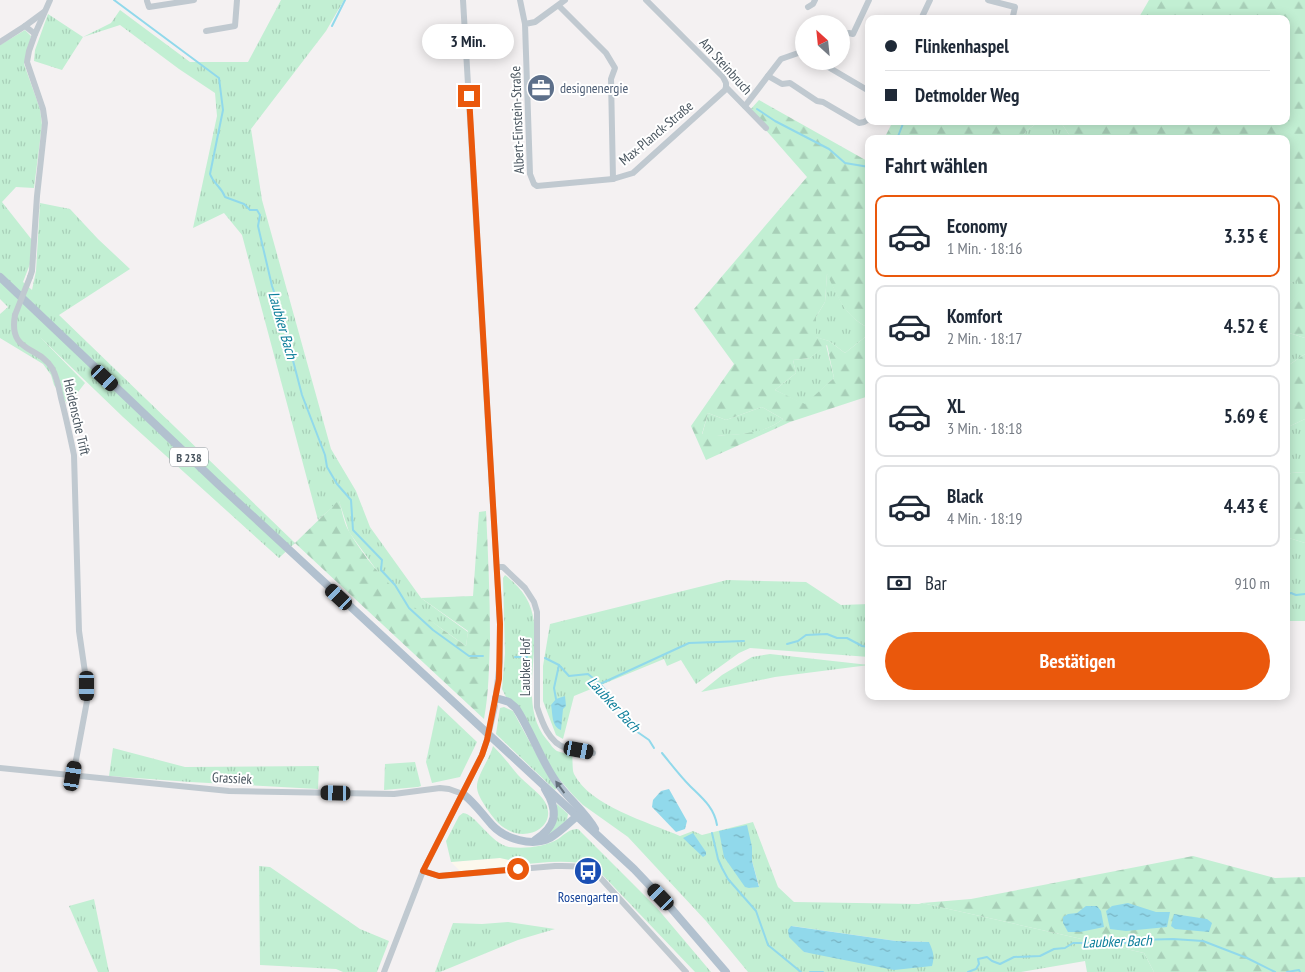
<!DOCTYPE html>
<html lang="de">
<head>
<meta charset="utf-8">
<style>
  :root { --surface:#fff; --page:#f2f2f3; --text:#1f2937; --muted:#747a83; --line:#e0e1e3; --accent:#ea580c }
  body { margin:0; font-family:"PT Sans Narrow",sans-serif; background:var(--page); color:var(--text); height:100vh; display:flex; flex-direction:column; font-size:19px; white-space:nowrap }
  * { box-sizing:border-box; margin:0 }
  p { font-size:16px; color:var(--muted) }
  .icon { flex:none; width:28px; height:28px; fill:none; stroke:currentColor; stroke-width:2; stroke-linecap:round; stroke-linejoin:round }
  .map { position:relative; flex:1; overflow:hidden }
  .panel { position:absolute; left:865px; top:135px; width:425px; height:565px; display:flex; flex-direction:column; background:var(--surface); border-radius:10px; box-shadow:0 2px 12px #0003 }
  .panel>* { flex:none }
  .guide { position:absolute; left:865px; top:15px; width:425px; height:110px; border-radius:10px; box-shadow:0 2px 12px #0003; display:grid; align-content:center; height:110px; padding:0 20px; background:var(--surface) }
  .needle { width:32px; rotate:333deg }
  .fabs { position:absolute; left:795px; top:15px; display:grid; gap:10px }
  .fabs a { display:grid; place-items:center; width:55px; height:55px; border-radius:50%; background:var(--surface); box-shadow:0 2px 12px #0003; font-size:25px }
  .end { position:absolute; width:22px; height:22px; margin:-11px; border:6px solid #ea580c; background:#fff; box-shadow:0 0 0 2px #fff }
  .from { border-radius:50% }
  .bubble { position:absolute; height:35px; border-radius:18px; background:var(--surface); box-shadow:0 2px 12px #0003; font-size:16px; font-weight:700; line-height:35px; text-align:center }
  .car { position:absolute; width:15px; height:30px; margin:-15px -8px; border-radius:6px; box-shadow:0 0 4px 1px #0007; background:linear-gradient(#222 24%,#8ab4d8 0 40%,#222 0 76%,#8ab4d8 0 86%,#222 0) }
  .guide b { display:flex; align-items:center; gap:18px; height:48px; font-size:19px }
  .guide b+b { border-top:1px solid var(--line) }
  .guide i { width:12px; height:12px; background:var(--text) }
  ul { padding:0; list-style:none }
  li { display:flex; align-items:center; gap:15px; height:82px; margin:0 10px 8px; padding:0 10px; border:2px solid var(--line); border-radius:10px }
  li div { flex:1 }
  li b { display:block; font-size:19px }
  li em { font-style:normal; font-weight:700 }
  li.current { border-color:var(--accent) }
  li>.icon { width:45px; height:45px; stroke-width:1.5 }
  h2 { padding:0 20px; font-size:22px; line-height:60px }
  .pay { display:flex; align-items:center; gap:12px; height:55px; padding:0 20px; font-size:19px }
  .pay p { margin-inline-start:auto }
  .cta { display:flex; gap:10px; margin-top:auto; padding:10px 20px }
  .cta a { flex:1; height:58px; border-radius:30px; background:var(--accent); color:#fff; font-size:20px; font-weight:700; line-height:58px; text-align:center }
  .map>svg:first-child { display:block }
  .commercial { fill:#fcf8ed }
  .grass { fill:url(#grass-tufts); fill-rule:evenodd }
  .forest { fill:url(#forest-firs); fill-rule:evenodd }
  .water { fill:url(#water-ripples) }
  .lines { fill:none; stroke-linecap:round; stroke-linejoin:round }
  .stream { stroke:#91d9eb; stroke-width:2 }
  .minor { stroke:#c0c9d0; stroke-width:6 }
  .major { stroke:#b2c1cf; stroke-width:8 }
  .minor-bridge { stroke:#c0c9d0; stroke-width:6 }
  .oneway { fill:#63707b }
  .route { stroke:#ea580c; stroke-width:6 }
  .labels { text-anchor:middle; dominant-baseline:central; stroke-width:4; stroke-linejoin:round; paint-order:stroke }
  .shield { fill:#fff; stroke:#80888f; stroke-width:1 }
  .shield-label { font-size:12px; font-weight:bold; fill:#49555f }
  .street-label { font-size:14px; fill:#49555f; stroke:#fff }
  .service-label { font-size:14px; fill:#4e5e75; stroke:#fff; text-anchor:start }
  .transit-label { font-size:14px; fill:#164399; stroke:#fff }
  .water-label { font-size:15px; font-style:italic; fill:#10809c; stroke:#fff }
</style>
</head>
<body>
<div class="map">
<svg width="1305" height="972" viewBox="0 0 1305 972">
  <defs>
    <pattern id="grass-tufts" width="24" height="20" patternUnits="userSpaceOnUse" patternTransform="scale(1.25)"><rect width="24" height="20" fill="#c2efd3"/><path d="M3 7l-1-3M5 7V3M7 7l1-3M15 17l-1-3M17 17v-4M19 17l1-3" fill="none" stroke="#a8cfb8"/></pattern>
    <pattern id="forest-firs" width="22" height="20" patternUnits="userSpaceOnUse" patternTransform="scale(1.25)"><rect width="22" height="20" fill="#c2efd3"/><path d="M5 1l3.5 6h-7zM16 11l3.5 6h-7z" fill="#a8cfb8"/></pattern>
    <pattern id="water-ripples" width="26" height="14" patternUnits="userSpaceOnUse" patternTransform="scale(1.25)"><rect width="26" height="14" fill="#91d9eb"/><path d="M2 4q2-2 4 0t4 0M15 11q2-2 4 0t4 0" fill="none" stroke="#78b3c2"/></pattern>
  </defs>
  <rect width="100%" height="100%" fill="#f4f1f2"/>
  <path class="commercial" d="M500 858 515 861V865L461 872 451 862Z"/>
  <g class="grass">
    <path d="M281 0H344L326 31 251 129 262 200 331 449 356 491 370 527 421 598 468 632 466 646 414 609 383 579 349 532 339 501 318 520 242 235 224 213 193 228 217 116 215 93 179 69 120 25 83 37 62 70 34 61 35 50 48 14 83 37 111 23 120 10 190 62H248Z"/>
    <path d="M25 30 31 36 24 64 40 109 42 125 34 188 16 187 2 202 32 240 30 264 23 282 32 290 36 271 40 203 70 209 98 239 130 269 59 315 295 543 279 558 123 417 40 337 85 383 68 405 54 385 51 375 43 364 0 338V314L8 307 0 299V45Z"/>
    <path d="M1040 121H1060L1072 139H1021L1026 131Z"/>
    <path d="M827 273C838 296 844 316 869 328V334L845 353 829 341 815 337 816 317 825 302Z"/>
    <path d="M1298 279 1302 290 1286 308V285Z"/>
    <path d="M1286 332 1305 338V354L1286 367Z"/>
    <path d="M826 345 834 378 805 405 775 390 796 373 793 360 810 358Z"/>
    <path d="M762 407 783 419C761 437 729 435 702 435L708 413 726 420Z"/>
    <path d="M1305 419V472L1291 473 1286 478V428Z"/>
    <path d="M1286 537 1305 543V621H1286Z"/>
    <path d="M505 575C521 588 532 601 534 623 538 660 520 708 547 740 550 743 553 749 557 751 562 753 568 754 572 755 573 761 572 770 574 774 590 806 648 822 680 836L693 831 702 835 753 822 778 887 794 902 919 904 922 903 1144 953 1154 972H1087L1085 961 1021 972H748L706 921 628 837 583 805 573 795 554 773 513 701 506 697 502 689 505 653 503 578ZM752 847V861L759 886 749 888ZM792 926 896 941 929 942 932 966 804 952Z"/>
    <path d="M727 580 806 582 841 605 869 604V657L750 648 739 653 696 684 681 660 667 666 664 659 574 696 563 739 556 735 543 701V666L550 624Z"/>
    <path d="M770 654 869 665 775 677 701 692 722 675 752 657Z"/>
    <path d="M438 705 477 742 460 777 432 783 426 762Z"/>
    <path d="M504 707 513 711 547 774 557 788 555 790 496 734 500 708Z"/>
    <path d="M493 746C502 755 510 765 518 775 526 784 539 792 545 802 558 826 528 842 508 830 498 825 493 817 487 809 483 802 478 796 477 788 476 776 490 759 493 746Z"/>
    <path d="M113 748 185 767 319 766 318 789 190 782 109 776Z"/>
    <path d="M415 762 421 786 418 787 384 790 385 764Z"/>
    <path d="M557 804 568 814 567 820 550 834 547 835Z"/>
    <path d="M463 813C476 814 490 843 509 847 525 849 544 847 558 839 565 834 569 829 578 829L657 908 711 972H695L595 867C569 858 542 863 515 865L514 861 500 858 451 862 446 841 459 816Z"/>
    <path d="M259 866 270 867 360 929 389 941 377 972H343L336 969 260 965Z"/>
    <path d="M94 899 109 972H98L69 906Z"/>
    <path d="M508 922 555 929 518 940 440 972H435L453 923 482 924Z"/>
  </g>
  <g class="forest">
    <path d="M1149 0H1305V338L1286 332V308L1301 290 1297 280 1286 285V139H1072L1060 121H1286V19H1138Z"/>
    <path d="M759 100 869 162V328C844 316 838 297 827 274L825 302 816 317V337L829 341 845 353 869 334V396L790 422 706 460 691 426 734 364 694 309 807 177 749 111ZM827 345 834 378 805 404 775 390 796 373 793 360 810 358ZM762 407 783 419C764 435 726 437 702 434L708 413 726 420Z"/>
    <path d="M893 121H1040L1026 131 1021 139H884Z"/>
    <path d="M1305 354V419L1286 428V367Z"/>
    <path d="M1305 472V543L1286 537V478L1291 473Z"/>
    <path d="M339 500C342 511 344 524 350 533 379 582 420 614 466 646L468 631 421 598 473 596 479 512 486 511C488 553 490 596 490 638 489 666 489 692 484 719L295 543Z"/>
    <path d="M1193 856 1275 878 1305 877V972H1154L1144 953 922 903 971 899Z"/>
  </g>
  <g class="water">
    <path d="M565 696 566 706 563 709 561 730C551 726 553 714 551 705L556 699Z"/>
    <path d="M669 789 687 821 685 829 676 832 652 807 653 800 661 791Z"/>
    <path d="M747 825 752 847V861L759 887 749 888 745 887 724 857 719 831Z"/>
    <path d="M693 833 706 852V855L703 857 683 838Z"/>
    <path d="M1128 903 1156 912H1170L1167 927 1126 931 1110 929 1106 911 1112 906Z"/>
    <path d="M1086 906H1097L1101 911 1104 927 1080 932H1068L1063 923V917L1068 914 1077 913Z"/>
    <path d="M1174 914 1207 919 1212 923 1209 932 1175 929 1171 926Z"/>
    <path d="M791 926 896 941 929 942C933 951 935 956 932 966L894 970 804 952 789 937 788 930Z"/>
  </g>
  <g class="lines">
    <g class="stream">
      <path d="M114 0 219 78 223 110 210 174C214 185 221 186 225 197L244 204 250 210H257L260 215 258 226 272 286 278 303 302 395 325 455 327 467 337 484 351 500 353 530 382 560 381 570 395 585 409 608 433 630 469 656H483"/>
      <path d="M332 26 345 0"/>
      <path d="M757 109 775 121 829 149 845 163 869 167"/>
      <path d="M897 139 904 121"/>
      <path d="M1286 595 1291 593 1296 595 1305 594"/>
      <path d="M787 644 798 641 806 635 827 634 837 638H847L862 646 869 647"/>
      <path d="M515 657H527"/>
      <path d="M545 658 559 665 569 676 588 674 600 684 619 706 636 731 649 740 654 748"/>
      <path d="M600 684 689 643 744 641"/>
      <path d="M556 699 554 688 559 665"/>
      <path d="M662 753C671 764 680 776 690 786 702 798 714 807 717 825"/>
      <path d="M712 833 718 859 722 868 728 879 756 911 768 945 801 972"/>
      <path d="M810 972H823"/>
      <path d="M968 972 976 969 979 964 978 959 987 957 992 961 1000 964 1014 957 1040 956 1054 949 1065 948 1073 943H1128L1139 940 1173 939 1203 941 1247 958 1275 972"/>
      <path d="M1287 972 1299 970 1300 972"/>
    </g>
    <g class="minor">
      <path d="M463 0 500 624V662L495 702"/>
      <path d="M520 0 525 24"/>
      <path d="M565 0 535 22 525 24 530 174 534 184 537 186 613 179 633 173 725 90 726 87"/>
      <path d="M646 0 723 77 726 83V87L766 128"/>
      <path d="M988 0 1015 7 1013 16"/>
      <path d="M147 1 149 7 194 0"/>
      <path d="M559 6 606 53 615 68 611 79 613 179"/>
      <path d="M808 7 813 4 815 0"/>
      <path d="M921 19 930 0"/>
      <path d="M25 26 44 12"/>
      <path d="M206 31 235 26 237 0"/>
      <path d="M849 33 853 34 869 0"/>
      <path d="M0 42 25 26 35 34"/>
      <path d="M818 61 869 91"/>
      <path d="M768 76 782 84 790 83 817 101 823 102 859 123 864 122 869 119"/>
      <path d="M745 106 781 59 804 51"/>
      <path d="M30 277 32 271 37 196 45 123 43 109 27 62 29 51 35 34 50 0"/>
      <path d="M15 315C8 353 39 346 52 368 57 377 59 388 61 398 66 417 70 436 74 455L79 631 87 686V701L73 776"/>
      <path d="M497 567H503L525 588 534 602 537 612V707C542 722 549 743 566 748 574 751 584 751 593 753"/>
      <path d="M0 768 229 791 394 794 440 788 449 789 463 794"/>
      <path d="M423 871 439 876 555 866C570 866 583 865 596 873L686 972"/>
      <path d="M384 972 423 871 482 755"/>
    </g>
    <g class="major">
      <path d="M0 277 218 484 634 869 670 907 726 972"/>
      <path d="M496 698 509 702 516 708C531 731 540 758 555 780 567 798 585 811 595 829"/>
      <path d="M463 794C475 803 482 814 492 825 505 839 532 847 550 838 560 832 569 823 577 816"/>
      <path d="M535 840C557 826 559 811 545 789"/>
    </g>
    <g class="minor-bridge">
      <path d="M15 315 30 277"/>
      <path d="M482 755 487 740 495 706"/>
    </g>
  </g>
  <defs><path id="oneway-solid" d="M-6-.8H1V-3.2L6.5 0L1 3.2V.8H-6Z" transform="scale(1.25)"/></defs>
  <use class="oneway" href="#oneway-solid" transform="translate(560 787) rotate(-126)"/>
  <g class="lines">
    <path class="route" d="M469 96 500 624 499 679 487 740 482 755 423 871 439 876 518 869"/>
  </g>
  <defs>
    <symbol id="office-disc" viewBox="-11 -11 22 22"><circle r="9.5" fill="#5c6f8a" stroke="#fff"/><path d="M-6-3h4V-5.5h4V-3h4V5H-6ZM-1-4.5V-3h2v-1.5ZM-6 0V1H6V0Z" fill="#fff"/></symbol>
    <symbol id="bus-disc" viewBox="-11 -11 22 22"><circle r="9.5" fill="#1a4fb4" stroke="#fff"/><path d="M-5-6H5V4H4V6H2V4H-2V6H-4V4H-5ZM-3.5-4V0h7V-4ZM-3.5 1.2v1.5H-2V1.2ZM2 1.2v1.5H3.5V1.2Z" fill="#fff"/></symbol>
  </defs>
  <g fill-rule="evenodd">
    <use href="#office-disc" x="525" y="72" width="32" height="32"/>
    <use href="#bus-disc" x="572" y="855" width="32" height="32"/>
  </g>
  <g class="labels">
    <rect class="shield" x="170" y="447.5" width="38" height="19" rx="4"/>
    <g class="shield-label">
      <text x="189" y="457">B 238</text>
    </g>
    <g class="street-label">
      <text transform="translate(726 66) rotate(48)">Am Steinbruch</text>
      <text transform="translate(517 120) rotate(-92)">Albert-Einstein-Straße</text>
      <text transform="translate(656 133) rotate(-40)">Max-Planck-Straße</text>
      <text transform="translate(77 417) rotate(77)">Heidensche Trift</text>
      <text transform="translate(525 667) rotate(-90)">Laubker Hof</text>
      <text transform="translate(232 778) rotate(3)">Grassiek</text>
    </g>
    <g class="service-label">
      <text x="560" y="88">designenergie</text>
    </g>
    <g class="transit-label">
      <text x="588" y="897">Rosengarten</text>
    </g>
    <g class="water-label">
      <text transform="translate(283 325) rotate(74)">Laubker Bach</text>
      <text transform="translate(614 704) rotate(47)">Laubker Bach</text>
      <text transform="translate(1117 941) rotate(-2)">Laubker Bach</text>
    </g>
  </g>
</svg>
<div class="fabs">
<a><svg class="needle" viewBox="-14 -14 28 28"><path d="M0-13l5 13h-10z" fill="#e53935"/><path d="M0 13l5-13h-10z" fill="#747a83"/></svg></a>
</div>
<i class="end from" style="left:518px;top:869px"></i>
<i class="end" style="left:469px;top:96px"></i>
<div class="bubble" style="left:422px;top:24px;width:92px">3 Min.</div>
<i class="car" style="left:105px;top:378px;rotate:133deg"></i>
<i class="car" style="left:339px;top:597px;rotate:313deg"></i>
<i class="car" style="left:87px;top:686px;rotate:180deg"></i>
<i class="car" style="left:579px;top:750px;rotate:101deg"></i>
<i class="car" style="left:73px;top:776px;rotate:10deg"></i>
<i class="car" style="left:336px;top:793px;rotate:271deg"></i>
<i class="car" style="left:661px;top:897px;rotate:316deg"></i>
<div class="guide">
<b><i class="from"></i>Flinkenhaspel</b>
<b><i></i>Detmolder Weg</b>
</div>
<section class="panel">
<h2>Fahrt wählen</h2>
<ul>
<li class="current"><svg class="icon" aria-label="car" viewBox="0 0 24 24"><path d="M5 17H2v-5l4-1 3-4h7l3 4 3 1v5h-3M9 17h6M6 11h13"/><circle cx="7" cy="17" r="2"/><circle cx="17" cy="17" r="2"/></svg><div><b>Economy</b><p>1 Min. · 18:16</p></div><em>3.35 €</em></li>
<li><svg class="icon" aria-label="car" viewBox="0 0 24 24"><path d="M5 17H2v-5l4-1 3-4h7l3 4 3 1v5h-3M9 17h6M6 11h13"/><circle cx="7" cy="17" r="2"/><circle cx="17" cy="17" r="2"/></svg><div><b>Komfort</b><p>2 Min. · 18:17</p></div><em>4.52 €</em></li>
<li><svg class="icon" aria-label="car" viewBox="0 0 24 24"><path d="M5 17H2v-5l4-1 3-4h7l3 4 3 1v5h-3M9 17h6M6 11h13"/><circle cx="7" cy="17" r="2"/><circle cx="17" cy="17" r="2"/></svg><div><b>XL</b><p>3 Min. · 18:18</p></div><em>5.69 €</em></li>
<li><svg class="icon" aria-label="car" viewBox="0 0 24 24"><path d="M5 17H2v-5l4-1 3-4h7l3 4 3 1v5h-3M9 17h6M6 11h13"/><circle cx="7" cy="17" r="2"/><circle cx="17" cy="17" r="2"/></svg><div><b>Black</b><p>4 Min. · 18:19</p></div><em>4.43 €</em></li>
</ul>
<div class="pay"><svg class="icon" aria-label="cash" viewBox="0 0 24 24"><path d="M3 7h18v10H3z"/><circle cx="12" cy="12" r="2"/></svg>Bar<p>910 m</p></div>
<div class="cta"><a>Bestätigen</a></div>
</section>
</div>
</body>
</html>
